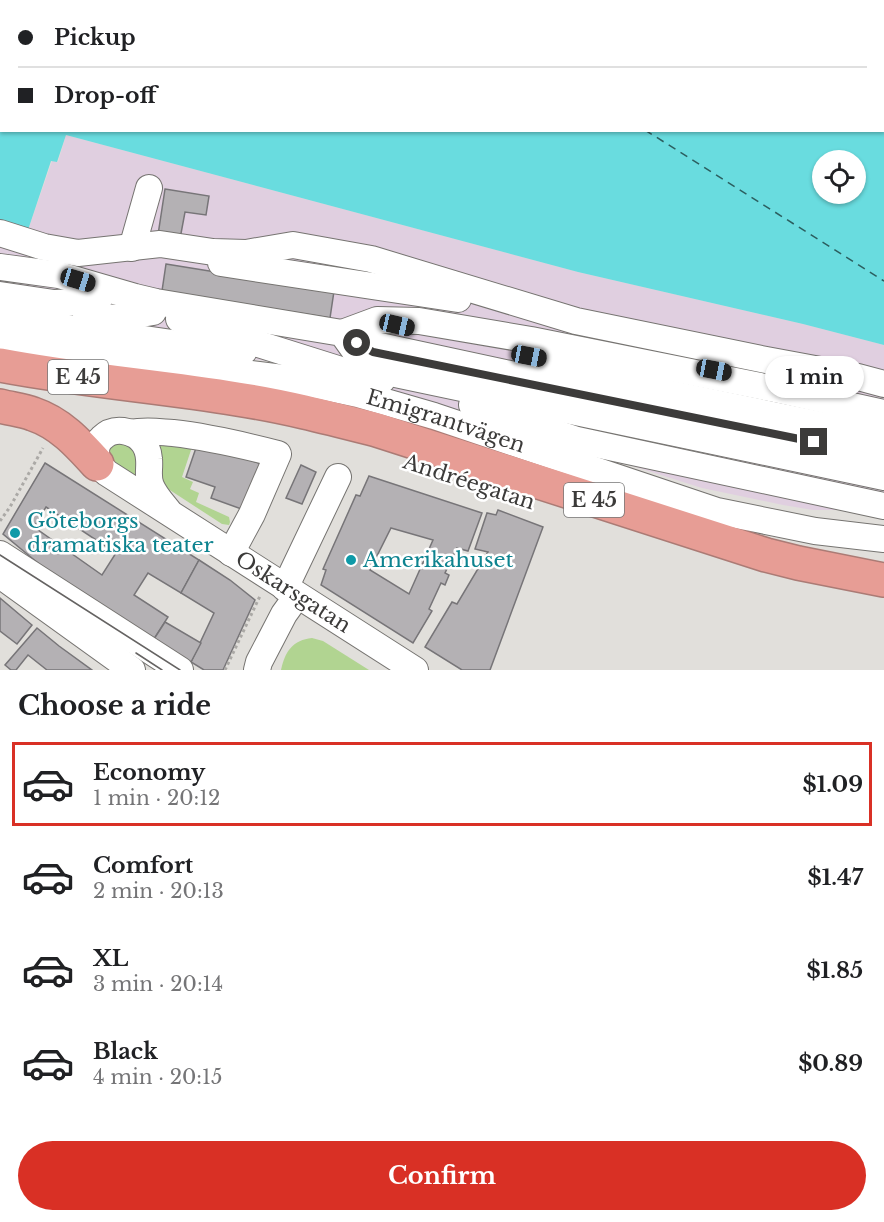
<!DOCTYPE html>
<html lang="en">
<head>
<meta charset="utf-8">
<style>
  :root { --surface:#fff; --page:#f6f6f6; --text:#202124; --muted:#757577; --line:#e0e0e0; --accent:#d93025 }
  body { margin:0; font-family:"Libre Baskerville",serif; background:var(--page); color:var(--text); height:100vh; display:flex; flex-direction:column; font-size:22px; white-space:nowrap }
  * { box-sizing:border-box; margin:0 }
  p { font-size:20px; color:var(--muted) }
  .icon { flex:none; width:33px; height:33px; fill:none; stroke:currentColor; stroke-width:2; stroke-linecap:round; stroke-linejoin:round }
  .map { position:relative; height:670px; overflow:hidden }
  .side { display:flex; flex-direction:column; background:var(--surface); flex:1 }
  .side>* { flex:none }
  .banner { position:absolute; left:0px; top:0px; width:885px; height:132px; box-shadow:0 2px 4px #0004; display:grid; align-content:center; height:132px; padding:0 18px; background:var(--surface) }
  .controls { position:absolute; left:812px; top:150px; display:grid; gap:12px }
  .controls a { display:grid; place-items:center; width:54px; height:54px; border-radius:50%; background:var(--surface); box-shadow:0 2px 4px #0004; font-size:30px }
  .end { position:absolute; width:27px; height:27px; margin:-14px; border:8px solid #3c3b3a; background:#fff; box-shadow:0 0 0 3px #fff }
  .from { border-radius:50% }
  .bubble { position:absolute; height:42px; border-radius:21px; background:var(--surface); box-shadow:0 2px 4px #0004; font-size:20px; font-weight:800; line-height:42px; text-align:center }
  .car { position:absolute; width:18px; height:36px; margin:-18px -9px; border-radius:8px; box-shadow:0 0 4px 2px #0007; background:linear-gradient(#222 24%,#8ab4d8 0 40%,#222 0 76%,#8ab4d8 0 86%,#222 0) }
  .banner b { display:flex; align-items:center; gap:21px; height:57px; font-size:22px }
  .banner b+b { border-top:2px solid var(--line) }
  .banner i { width:15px; height:15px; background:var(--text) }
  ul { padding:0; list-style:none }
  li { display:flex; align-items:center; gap:18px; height:84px; margin:0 12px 9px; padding:0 6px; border:3px solid transparent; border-radius:0px }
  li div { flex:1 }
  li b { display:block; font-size:22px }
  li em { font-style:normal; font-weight:800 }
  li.active { border-color:var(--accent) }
  li>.icon { width:54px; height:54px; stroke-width:1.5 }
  h2 { padding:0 18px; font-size:27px; line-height:72px }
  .cta { display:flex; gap:12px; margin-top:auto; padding:12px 18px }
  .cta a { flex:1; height:69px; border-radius:36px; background:var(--accent); color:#fff; font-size:24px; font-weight:800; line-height:69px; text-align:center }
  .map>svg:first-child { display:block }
  .commercial { fill:#e0cfe0 }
  .green { fill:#b1d491 }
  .water { fill:#69dcdf; fill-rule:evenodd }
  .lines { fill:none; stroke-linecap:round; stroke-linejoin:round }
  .ferry { stroke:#2c5e5f; stroke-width:1.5; stroke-dasharray:8 6; stroke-linecap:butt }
  .building { fill:#b4b1b4; stroke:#777578; stroke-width:1.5; fill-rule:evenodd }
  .minor-casing { stroke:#767471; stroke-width:28 }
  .highway-casing { stroke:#ab7b75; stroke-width:36 }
  .path { stroke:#aba9a6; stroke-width:3; stroke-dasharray:3 3; stroke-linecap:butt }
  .minor { stroke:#fff; stroke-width:26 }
  .highway { stroke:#e79d95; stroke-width:33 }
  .tram { stroke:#656362; stroke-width:1.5 }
  .route { stroke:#3c3b3a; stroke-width:8 }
  .culture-dot { fill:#0f9aa8; stroke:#fff; stroke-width:2 }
  .labels { text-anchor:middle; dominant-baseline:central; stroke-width:5; stroke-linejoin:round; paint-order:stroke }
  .shield { fill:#fff; stroke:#767675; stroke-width:1.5 }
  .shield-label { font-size:20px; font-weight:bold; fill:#3c3b3a }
  .street-label { font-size:21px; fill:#3c3b3a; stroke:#fff }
  .culture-label { font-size:21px; fill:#0d838f; stroke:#fff; text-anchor:start }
</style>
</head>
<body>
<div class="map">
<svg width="884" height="670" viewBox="0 0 884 670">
  <rect width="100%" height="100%" fill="#e1dfdb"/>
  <path class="commercial" d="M66 135 578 272 803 324 884 345V517L849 510H813L783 505 702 488 384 387 349 378 273 362 0 322V224L27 233 52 161 58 162Z"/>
  <g class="green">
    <path d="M153 437 194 441 182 477 193 482 190 489 199 493 196 502 229 517 230 522 229 525 222 524 159 483Z"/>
    <path d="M124 439 139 457 137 481 105 459 104 445Z"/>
    <path d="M312 638 323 641 369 670H281C285 651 293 640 312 638Z"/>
  </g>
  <path class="water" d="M0 0H884V345L803 324 578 272 66 135 57 162 51 161 27 233 0 224ZM2 2H884V130H2ZM822 160H855V194H822Z"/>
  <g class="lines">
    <g class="ferry">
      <path d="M438 0 441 2"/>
      <path d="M645 130 884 281"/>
    </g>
  </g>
  <g class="building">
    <path d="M165 189 209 196 206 215 185 212 180 239 158 235Z"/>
    <path d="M166 264 334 291 330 318 162 291Z"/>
    <path d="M198 442 264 465 247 511 211 498 215 487 186 477Z"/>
    <path d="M45 463 199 560 181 593 148 573 134 595 168 617 154 639 56 578 3 534ZM46 507 116 553 102 575 34 527Z"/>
    <path d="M301 465 316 472 302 504 286 498Z"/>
    <path d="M369 476 482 513 468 551 457 548 445 573 449 575 445 585 441 583 429 609 432 611 413 643 321 585 326 570 323 569 356 495 360 496ZM391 528 433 540 409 594 370 570Z"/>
    <path d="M498 510 543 527 490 670H462L425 647 452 602 457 604 488 552 475 549 487 513 496 515Z"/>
    <path d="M199 560 230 580 255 600 223 670H204L191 662 214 613 181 593Z"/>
    <path d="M0 598 32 625 17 644 0 631Z"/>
    <path d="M165 622 201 643 191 662 154 639Z"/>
    <path d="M37 628 59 646 92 670H47L28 655 16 670H11L5 665Z"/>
  </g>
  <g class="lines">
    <defs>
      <g id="minor">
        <path d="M0 233 44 247 78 253 160 244 213 252 246 253 293 245 371 259 576 321 766 360 858 377 884 384"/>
        <path d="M132 248 149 188"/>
        <path d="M221 263 458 299"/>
        <path d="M0 267 59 275 135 297 156 302 342 333 367 368 884 477"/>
        <path d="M0 295 54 303 79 302 99 299"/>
        <path d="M86 316 118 318 153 312"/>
        <path d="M0 318 193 346 244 351"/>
        <path d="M179 319 344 371 382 380"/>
        <path d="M342 333 375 345 566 386"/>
        <path d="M342 333 377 320 419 321 531 340 775 389 884 413"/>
        <path id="s1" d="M0 340 19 344 283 378 358 394 434 416 717 511 815 531 884 539"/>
        <path d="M546 368 884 438"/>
        <path d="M546 387 884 456"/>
        <path d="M472 405 577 440 884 506"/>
        <path d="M131 433C145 430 158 432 173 433 209 437 243 445 278 454L252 514 231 553"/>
        <path id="s2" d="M170 513C164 505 155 496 151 486 147 477 150 469 149 459 148 444 138 433 123 431 115 430 108 432 102 438 94 445 96 454 97 464L107 473 415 670"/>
        <path d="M0 554 180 670"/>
        <path d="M0 575 132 670"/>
        <path d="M285 588 338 477"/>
        <path d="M257 670 259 662 284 614 297 596"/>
      </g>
      <g id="highway">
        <path d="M0 365C78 380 158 386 237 399 284 406 330 418 377 430L766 555 798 563 884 580"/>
        <path d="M0 406C11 409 23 410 33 414 60 423 78 443 97 464"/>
      </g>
    </defs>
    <use href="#minor" class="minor-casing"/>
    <use href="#highway" class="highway-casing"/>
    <g class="path">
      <path d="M0 521 10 507 43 448"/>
      <path d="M225 670 260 596"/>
    </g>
    <use href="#minor" class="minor"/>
    <use href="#highway" class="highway"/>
    <g class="tram">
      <path d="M0 555 180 670"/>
      <path d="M136 653 162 670"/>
    </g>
  </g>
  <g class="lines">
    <path class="route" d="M357 343 373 352 814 442"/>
  </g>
  <g class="culture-dot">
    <circle cx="15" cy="533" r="6"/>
    <circle cx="351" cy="560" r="6"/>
  </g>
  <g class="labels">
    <g class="shield">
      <rect x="48" y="360" width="60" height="34" rx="4.5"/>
      <rect x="564" y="483" width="60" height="34" rx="4.5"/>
    </g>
    <g class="shield-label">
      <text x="78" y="377">E 45</text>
      <text x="594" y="500">E 45</text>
    </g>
    <g class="street-label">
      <text stroke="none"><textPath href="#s1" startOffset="454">Emigrantvägen</textPath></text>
      <text transform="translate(469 482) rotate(18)">Andréegatan</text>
      <text stroke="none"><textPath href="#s2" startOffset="387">Oskarsgatan</textPath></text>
    </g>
    <g class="culture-label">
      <text x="27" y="521">Göteborgs<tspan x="27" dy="24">dramatiska teater</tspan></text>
      <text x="363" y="560">Amerikahuset</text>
    </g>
  </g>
</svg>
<div class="controls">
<a><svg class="icon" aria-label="locate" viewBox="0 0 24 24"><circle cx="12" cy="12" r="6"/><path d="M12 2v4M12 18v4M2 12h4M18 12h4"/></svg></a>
</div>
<i class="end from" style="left:357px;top:343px"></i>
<i class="end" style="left:814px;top:442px"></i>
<div class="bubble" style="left:765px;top:356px;width:99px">1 min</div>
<i class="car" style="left:78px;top:280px;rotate:107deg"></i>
<i class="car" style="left:397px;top:325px;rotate:103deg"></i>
<i class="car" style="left:529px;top:356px;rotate:101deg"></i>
<i class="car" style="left:714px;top:370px;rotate:101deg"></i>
<div class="banner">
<b><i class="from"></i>Pickup</b>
<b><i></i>Drop-off</b>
</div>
</div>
<section class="side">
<h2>Choose a ride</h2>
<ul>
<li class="active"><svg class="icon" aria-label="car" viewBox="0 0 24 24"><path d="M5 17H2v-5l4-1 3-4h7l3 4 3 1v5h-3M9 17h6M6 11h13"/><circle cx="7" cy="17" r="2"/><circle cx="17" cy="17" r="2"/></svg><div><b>Economy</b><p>1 min · 20:12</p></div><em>$1.09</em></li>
<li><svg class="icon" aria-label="car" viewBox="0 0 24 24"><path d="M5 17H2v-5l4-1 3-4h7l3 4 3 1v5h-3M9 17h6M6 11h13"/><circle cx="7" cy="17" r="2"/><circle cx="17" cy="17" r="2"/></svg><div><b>Comfort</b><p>2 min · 20:13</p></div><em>$1.47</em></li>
<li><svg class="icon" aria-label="car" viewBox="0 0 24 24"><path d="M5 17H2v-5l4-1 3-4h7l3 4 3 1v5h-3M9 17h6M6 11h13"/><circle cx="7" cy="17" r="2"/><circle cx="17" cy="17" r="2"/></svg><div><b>XL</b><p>3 min · 20:14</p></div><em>$1.85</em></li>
<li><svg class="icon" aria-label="car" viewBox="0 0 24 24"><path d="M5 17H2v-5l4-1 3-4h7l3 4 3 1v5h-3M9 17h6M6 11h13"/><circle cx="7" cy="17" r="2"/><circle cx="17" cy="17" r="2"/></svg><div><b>Black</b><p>4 min · 20:15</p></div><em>$0.89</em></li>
</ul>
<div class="cta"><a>Confirm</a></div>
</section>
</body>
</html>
